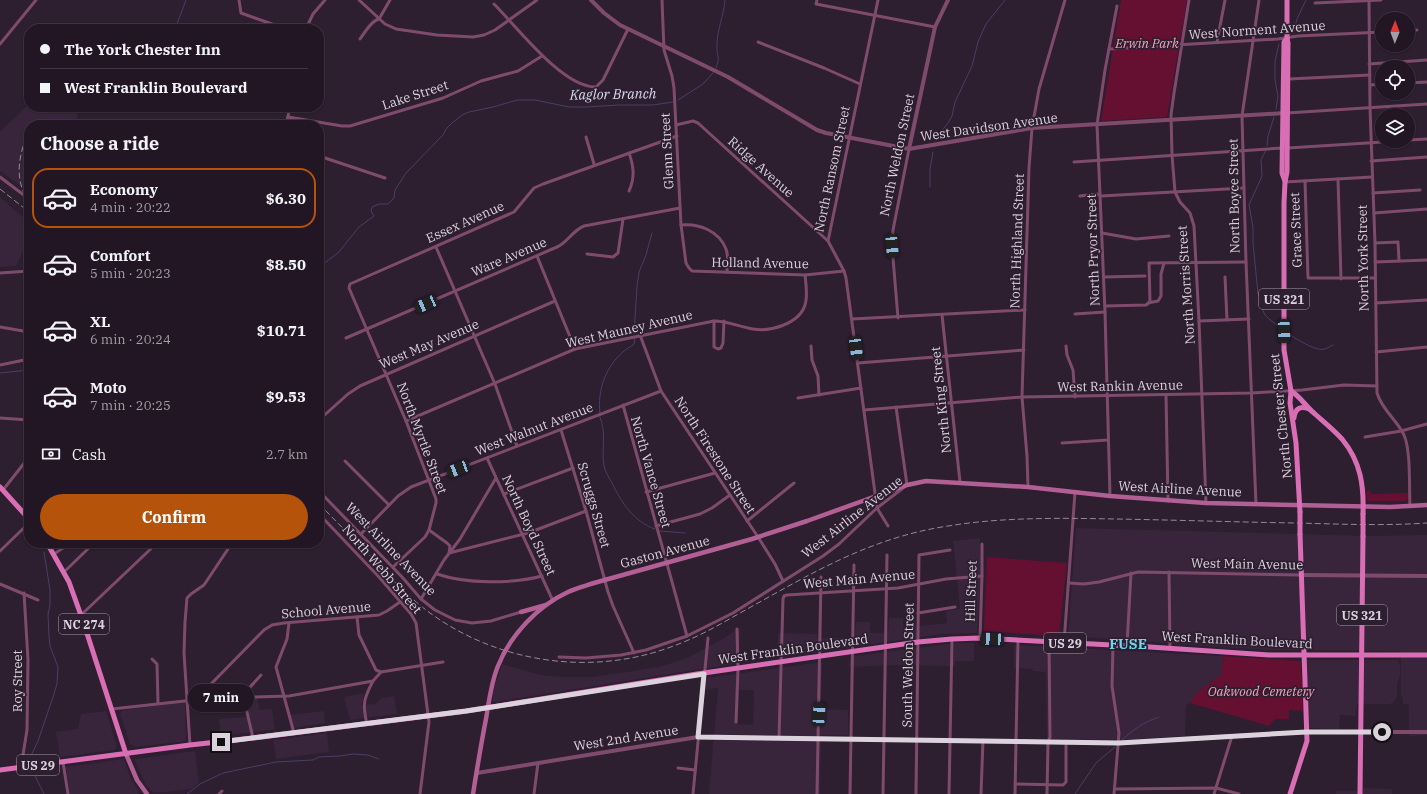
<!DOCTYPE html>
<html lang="en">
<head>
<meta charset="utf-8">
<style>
  :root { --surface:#221624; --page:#2e2331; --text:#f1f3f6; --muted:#a29fa6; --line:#3f3541; --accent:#b45309 }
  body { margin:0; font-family:"IBM Plex Serif",serif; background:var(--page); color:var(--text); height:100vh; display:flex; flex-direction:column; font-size:15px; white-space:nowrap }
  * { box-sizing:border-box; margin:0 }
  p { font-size:13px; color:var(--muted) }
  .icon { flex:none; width:22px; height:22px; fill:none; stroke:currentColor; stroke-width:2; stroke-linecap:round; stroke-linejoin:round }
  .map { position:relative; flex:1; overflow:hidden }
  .drawer { position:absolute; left:24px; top:120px; width:300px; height:428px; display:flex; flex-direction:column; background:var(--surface); border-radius:16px; box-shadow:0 1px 3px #0004,0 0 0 1px var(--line) }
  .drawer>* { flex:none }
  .guide { position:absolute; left:24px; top:24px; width:300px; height:88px; border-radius:16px; box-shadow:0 1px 3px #0004,0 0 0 1px var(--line); display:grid; align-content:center; height:88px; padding:0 16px; background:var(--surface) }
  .needle { width:26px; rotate:1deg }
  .controls { position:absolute; left:1375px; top:12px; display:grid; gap:8px }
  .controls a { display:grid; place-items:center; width:40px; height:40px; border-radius:50%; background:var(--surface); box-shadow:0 1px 3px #0004,0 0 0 1px var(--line); font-size:20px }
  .end { position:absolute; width:18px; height:18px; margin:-9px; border:5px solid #dcd2de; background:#111; box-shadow:0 0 0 2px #111 }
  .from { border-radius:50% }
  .bubble { position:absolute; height:28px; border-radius:14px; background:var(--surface); box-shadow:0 1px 3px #0004,0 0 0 1px var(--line); font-size:13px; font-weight:800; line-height:28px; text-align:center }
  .car { position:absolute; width:12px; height:24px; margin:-12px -6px; border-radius:5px; box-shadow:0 0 3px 1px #0007; background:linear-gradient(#222 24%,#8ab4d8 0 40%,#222 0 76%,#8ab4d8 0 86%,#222 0) }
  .guide b { display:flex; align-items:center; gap:14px; height:38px; font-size:15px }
  .guide b+b { border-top:1px solid var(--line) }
  .guide i { width:10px; height:10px; background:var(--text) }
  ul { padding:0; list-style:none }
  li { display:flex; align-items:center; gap:12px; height:60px; margin:0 8px 6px; padding:0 8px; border:2px solid transparent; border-radius:16px }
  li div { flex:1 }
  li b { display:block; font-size:15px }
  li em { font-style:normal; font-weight:800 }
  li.selected { border-color:var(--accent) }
  li>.icon { width:36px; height:36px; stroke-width:1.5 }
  h2 { padding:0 16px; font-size:18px; line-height:48px }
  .pay { display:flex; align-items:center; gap:10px; height:44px; padding:0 16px; font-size:15px }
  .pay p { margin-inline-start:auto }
  .primary-button { display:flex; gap:8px; margin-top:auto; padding:8px 16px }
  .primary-button a { flex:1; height:46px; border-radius:24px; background:var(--accent); color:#fff; font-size:16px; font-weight:800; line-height:46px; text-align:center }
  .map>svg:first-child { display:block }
  .built { fill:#38253c; fill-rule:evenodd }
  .green { fill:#651031 }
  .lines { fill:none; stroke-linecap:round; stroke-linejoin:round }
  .stream { stroke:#483f66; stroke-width:1 }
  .minor { stroke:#7f4b6c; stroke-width:3 }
  .tertiary { stroke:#7f4b6c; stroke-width:4 }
  .secondary { stroke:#b25f95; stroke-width:4.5 }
  .primary { stroke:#d96eb4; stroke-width:5 }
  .rail { stroke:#958997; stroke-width:1; stroke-dasharray:6 3; stroke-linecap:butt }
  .primary-bridge { stroke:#d96eb4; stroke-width:5 }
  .route { stroke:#dcd2de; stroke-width:5 }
  .labels { text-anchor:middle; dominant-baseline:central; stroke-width:3.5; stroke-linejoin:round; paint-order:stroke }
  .shield { fill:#2d1e30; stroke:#a89caa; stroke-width:1 }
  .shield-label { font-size:12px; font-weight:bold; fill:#dcd2de }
  .street-label { font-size:13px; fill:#dcd2de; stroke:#2d1e30 }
  .park-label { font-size:13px; font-style:italic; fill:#f1a5b8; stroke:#2d1e30 }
  .water-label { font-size:14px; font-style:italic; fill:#d5d9ef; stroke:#2d1e30 }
  .neighbourhood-label { font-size:14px; font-weight:bold; fill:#6fd5eb; stroke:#2d1e30 }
</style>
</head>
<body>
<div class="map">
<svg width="1427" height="794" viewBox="0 0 1427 794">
  <rect width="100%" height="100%" fill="#2d1e30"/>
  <g class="built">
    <path d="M29 104V107H58L78 114 75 125H29V192L0 171V132Z"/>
    <path d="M0 197 29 223V239L16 266 0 267Z"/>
    <path d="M1076 528 1369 536 1427 535V735L1409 736V705L1403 704V697H1401V651L1264 650 1068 636Z"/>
    <path d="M980 538 981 573 977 633 940 634 921 637 777 658 778 633 817 634V639L855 637 856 622H870V633H888L889 618H903V626H920L947 623 946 611 960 609 953 541Z"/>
    <path d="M740 628 739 663 494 702 492 700 493 692 502 664 540 675 562 677H591L627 672 663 666 689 657 719 641Z"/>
    <path d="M955 643H974V661H955V666L901 665 849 667 850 657 855 656Z"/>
    <path d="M1014 645 1223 656 1221 675 1200 690 1190 703 1186 706 1185 736 1122 740 1047 739 1046 672 1033 671V669L1014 668Z"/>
    <path d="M1307 660H1398L1400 666V676L1397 684V696L1394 702 1390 704H1357L1356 716 1340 715 1339 729 1308 728Z"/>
    <path d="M822 662 821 709 848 710V735H821L820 794H709L718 688 705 690 706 678ZM739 690H754L753 725 738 724Z"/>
    <path d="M364 693 362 705 375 704 382 698 394 696 397 714 350 720 344 697Z"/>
    <path d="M258 698 259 710 272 709 275 729 221 736 219 719 249 717 245 699Z"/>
    <path d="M185 702 186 741 136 747 130 744 120 714 123 710Z"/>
    <path d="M106 711 117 747 114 750 60 757 56 732 78 729 81 714Z"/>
    <path d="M324 711 325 723 294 728 290 715Z"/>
    <path d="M327 733 329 752 276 759 273 740Z"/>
    <path d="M195 751 199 783 191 789 154 793 146 785 134 759Z"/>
    <path d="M124 759 130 777 139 792 137 794H70L66 767Z"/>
    <path d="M1363 788 1392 789V794H1336V791H1362Z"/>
  </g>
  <g class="green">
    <path d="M1121 0H1187L1167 117 1101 121Z"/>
    <path d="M1370 490 1371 494 1408 493V499L1405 501H1369L1367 499 1366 492Z"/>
    <path d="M987 557 1067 563 1059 636 984 631Z"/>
    <path d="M1223 656 1301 661 1303 711 1289 710V719H1275L1269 726 1190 703C1196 690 1210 683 1221 675Z"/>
  </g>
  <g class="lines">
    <g class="stream">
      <path d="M175 29 186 0"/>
      <path d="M1293 34 1297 19 1306 0"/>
      <path d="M716 68C721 57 716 55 717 44 717 30 724 15 725 0"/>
      <path d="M678 100 703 84 713 73"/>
      <path d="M178 107V109"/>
      <path d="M1276 109 1278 96 1275 80V61L1279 44"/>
      <path d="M937 137 948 123 952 116 955 102 972 66 978 42 986 24 1005 0"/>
      <path d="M1267 146 1268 136 1274 117"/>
      <path d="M1266 150 1261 160 1262 176 1249 205 1253 227V243L1258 294C1263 302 1261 306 1264 313 1267 319 1274 322 1279 327"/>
      <path d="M930 187V169L933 152"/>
      <path d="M319 267 338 253 359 227 374 216 371 211 372 207 379 204H388L394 198 395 190 406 173 443 135 446 129 451 124 462 115 469 112 493 107 517 100H535L569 107H586L619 105H653L673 102"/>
      <path d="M1287 333C1295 338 1316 352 1325 349 1328 348 1330 346 1333 345"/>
      <path d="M634 334 637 286 639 272 646 255 652 233"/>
      <path d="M0 373 29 370"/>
      <path d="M600 413C597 390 606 366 624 351 627 348 631 347 634 344L635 338"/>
      <path d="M600 417C607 435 601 449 604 466 605 471 609 478 612 483 621 502 634 522 655 529"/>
      <path d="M660 531 685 533"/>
      <path d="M1122 740C1134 729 1144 722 1159 717"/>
      <path d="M30 758 38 741 53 697 57 684 58 667 50 646 49 636 48 614 50 605V590L44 552"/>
      <path d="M35 776 44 794"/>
      <path d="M187 794 200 784 223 773 276 762 313 760 319 757 340 756 353 754 368 755 379 759"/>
      <path d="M1075 794 1096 763 1115 747"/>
    </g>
    <g class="minor">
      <path d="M239 0 241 13 286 29"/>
      <path d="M359 0 385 24 396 29 437 35 473 37 484 35 495 30 537 0"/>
      <path d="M662 0 664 50 672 76 674 88 681 225 686 263 689 268 692 271 805 275 844 271"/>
      <path d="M817 0 816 4 935 27"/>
      <path d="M878 0 828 241 844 271 846 278 877 508 888 526"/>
      <path d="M1189 0 1174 93 1171 115 1172 155 1175 192 1180 202 1190 213 1194 226 1199 321 1206 503"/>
      <path d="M1369 0 1370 108 1375 243 1377 393C1382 410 1397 420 1404 435 1411 451 1409 487 1410 506"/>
      <path d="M1315 3 1381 0"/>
      <path d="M494 4C517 27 563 88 596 87L603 80 628 29"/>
      <path d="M306 29 313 14 325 0"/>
      <path d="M1408 31 1417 30"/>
      <path d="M360 39C365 32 371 21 379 19L390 0"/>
      <path d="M758 42 824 68 860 84"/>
      <path d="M1217 42 1225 0"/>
      <path d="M0 44 36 0"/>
      <path d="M1109 49 1278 39 1298 36 1382 32"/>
      <path d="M1369 64 1427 60"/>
      <path d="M1289 79 1370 75"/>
      <path d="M1408 83 1427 82"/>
      <path d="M1370 85 1382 84"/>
      <path d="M1287 113 1427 104"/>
      <path d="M288 117 342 126H350L443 98 481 81 518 71 542 56"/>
      <path d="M286 125 290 107"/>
      <path d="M676 125 693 121 698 123 828 241"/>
      <path d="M586 137 594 164"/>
      <path d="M1408 140 1427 139"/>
      <path d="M1288 148 1399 141"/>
      <path d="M319 156 385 178"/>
      <path d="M1371 161 1427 157"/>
      <path d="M1074 162 1282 148"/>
      <path d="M0 177 29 199"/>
      <path d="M1338 179 1341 279"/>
      <path d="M1305 181 1308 278H1375"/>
      <path d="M1285 182 1372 177"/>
      <path d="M629 191C635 178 634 167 629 153"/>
      <path d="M1373 193 1420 190"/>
      <path d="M1080 196 1097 194 1101 196 1244 188"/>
      <path d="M1374 213 1427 209"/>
      <path d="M681 225C699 223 719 231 726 249 729 257 727 265 727 272"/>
      <path d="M1102 233 1136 239 1169 236"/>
      <path d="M1375 243 1398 242 1399 260"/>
      <path d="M436 247 495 384 517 446"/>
      <path d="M587 254 613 257 618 253 623 219"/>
      <path d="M537 256 575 349"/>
      <path d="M1375 262 1427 260"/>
      <path d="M0 273 29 271"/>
      <path d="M1104 277 1145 276"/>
      <path d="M1225 277 1227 320"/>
      <path d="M1148 303 1158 301 1161 296V274L1164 263"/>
      <path d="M1376 303 1427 300"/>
      <path d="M1105 306 1146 305 1150 302 1149 263 1246 262"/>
      <path d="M1075 314 1105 312"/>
      <path d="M942 315 960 482"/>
      <path d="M898 318 892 246 893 230 909 149"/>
      <path d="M852 319 1025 310"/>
      <path d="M714 321V347L718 349 721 348 723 343 724 321"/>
      <path d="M1199 321 1249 319"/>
      <path d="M0 327 29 332"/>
      <path d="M640 335 661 391 758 537 775 564 783 581"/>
      <path d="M346 338 557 247C568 242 572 231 584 226L680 208"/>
      <path d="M811 346 812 360 818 376 819 395"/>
      <path d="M1066 346 1067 355 1073 370 1075 397"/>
      <path d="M1376 352 1427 347"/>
      <path d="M858 363 1024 350"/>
      <path d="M0 365 29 359"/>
      <path d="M1166 395 1168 501"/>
      <path d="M798 398 861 388"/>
      <path d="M623 405 687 636"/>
      <path d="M864 410 1022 397 1251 393 1302 390 1344 385 1377 386"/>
      <path d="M0 418 29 420"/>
      <path d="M319 420 348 394 360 386 555 301"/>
      <path d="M406 421 575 349 714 321C728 321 740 327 753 329 770 332 799 324 805 305 808 296 806 284 805 275"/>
      <path d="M561 430 586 511 608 592 613 606 634 653"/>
      <path d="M1365 437 1401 431 1427 424"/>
      <path d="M1062 443 1108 440"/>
      <path d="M487 458 553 601"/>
      <path d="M345 461 389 505"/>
      <path d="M1028 487 1027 456 1022 397 1029 168 1032 128 1039 89 1065 0"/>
      <path d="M3 490 29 457"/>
      <path d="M319 491 402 577 421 599 435 610 455 620 472 623 491 621 521 612"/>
      <path d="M646 492 715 473"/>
      <path d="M504 494 573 468"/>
      <path d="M1110 496 1105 312 1097 125 1105 70 1117 6"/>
      <path d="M1256 504 1246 262 1242 116 1259 0"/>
      <path d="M319 514 379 577 411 614 416 623 429 722 420 794"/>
      <path d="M747 521 794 483"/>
      <path d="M656 526 700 514 712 508 730 495"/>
      <path d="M429 530 447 543 450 546 449 553 528 533 586 511"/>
      <path d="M361 534 398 496 411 487 661 391"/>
      <path d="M0 551 29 523"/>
      <path d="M54 554 63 548 65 543"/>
      <path d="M393 567 425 537 429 530 436 503V499L406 421 349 288 350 284 514 212 534 188 543 184 677 136"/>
      <path d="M64 572 94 543"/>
      <path d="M1169 572 1170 648"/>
      <path d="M437 574C466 584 512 584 542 576"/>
      <path d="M1069 583 1084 584 1099 582 1138 572 1301 575"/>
      <path d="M0 584 38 600"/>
      <path d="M421 599 444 560 460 539 496 478"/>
      <path d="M918 613 955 607"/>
      <path d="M81 615 157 543"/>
      <path d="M357 617 359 635 376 670 381 672"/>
      <path d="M289 623 287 639 276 667 294 733"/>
      <path d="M980 638 982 576V544"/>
      <path d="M1064 643 1075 492"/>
      <path d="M1113 645 1112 686 1119 733 1114 794"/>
      <path d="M1127 645 1131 573"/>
      <path d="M559 657 586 658 621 655 646 650 687 636 733 613 823 556 839 544 877 508 907 485 896 407"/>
      <path d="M152 659 157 664 158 703"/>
      <path d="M212 698 211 685 212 683 264 630 272 625 284 623 379 615 387 611 400 602"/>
      <path d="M112 709 212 698 289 696 373 681 381 672 443 662"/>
      <path d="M736 722 738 669 737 629"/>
      <path d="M367 724C362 704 364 698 373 681"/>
      <path d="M779 737 783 599 784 596 787 595 898 588 946 579 982 576"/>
      <path d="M253 738 243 695 261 675"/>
      <path d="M190 745 184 653 185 622 187 598 191 594 204 585 232 543"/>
      <path d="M63 762 68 794"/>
      <path d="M21 767 27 730 28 660 24 593"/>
      <path d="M678 768 695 770"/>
      <path d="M1015 784 1063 785 1066 782V742"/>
      <path d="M1115 789 1216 788 1239 794"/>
      <path d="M219 794 222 791"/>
      <path d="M534 794 538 763"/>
      <path d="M693 794 708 638"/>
      <path d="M817 794 821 577"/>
      <path d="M850 794 854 565"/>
      <path d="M883 794 887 555"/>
      <path d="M916 794 919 555 950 550"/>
      <path d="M949 794 952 639"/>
      <path d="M981 794 983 740"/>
      <path d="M1015 794 1018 640"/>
      <path d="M1047 794 1048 742 1050 737 1049 642"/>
      <path d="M1214 794 1232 736"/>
    </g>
    <g class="tertiary">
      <path d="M591 0 604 13 620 25 728 77 817 130 826 133 909 149 1032 128 1285 113"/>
      <path d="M909 149 935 27 948 0"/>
      <path d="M1301 575 1427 576"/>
      <path d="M477 773 698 737 1119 743 1306 732H1427"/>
    </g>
    <g class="secondary">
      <path d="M521 612 546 605"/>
      <path d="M126 754 137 780 147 794"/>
      <path d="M473 794C477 769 481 744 486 719 489 701 491 683 498 666 511 634 538 606 568 592 576 588 585 586 594 583L752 539 807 521 907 485 926 481 1028 487 1110 496 1206 503 1390 507 1427 505"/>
    </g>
    <g class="primary">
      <path d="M1287 0V38L1288 43 1287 172 1285 182 1284 203V350L1291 391 1290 403 1296 443 1300 512"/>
      <path d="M1285 181 1282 173 1284 42 1287 38"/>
      <path d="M1291 391C1300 396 1306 407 1315 414 1324 422 1334 430 1342 439 1361 462 1364 486 1363 514"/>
      <path d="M1294 418C1295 409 1300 405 1309 409"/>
      <path d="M0 487 29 519"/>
      <path d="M47 543 69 582 83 621 126 754"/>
      <path d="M0 770 190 745 253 738 467 711 697 674 918 642 952 639 980 638 1150 647 1269 655H1427"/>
      <path d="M1290 794 1307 741 1300 534"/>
      <path d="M1360 794 1363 536"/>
    </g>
    <g class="rail">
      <path d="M29 129C19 156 13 177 29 203"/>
      <path d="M0 189 29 212"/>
      <path d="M319 504C339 524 358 544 378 564 394 582 411 599 430 613 500 664 595 677 676 645 698 637 719 625 740 613 809 575 868 538 948 526 1003 517 1060 518 1116 519 1175 520 1235 522 1295 523 1339 524 1383 526 1427 523"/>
    </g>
    <g class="primary-bridge">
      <path d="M1300 512V534"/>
      <path d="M1363 536V514"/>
    </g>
  </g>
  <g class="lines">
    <path class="route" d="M221 742 466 711 704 674 698 737 1119 743 1306 732H1382"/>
  </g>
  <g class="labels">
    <g class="shield">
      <rect x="1259" y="289" width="50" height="20" rx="3"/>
      <rect x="1337" y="605" width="50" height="20" rx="3"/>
      <rect x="59" y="614" width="50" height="20" rx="3"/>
      <rect x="1044" y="633" width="42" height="20" rx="3"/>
      <rect x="17" y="755" width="42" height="20" rx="3"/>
    </g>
    <g class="shield-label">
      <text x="1284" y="299">US 321</text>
      <text x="1362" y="615">US 321</text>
      <text x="84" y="624">NC 274</text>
      <text x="1065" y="643">US 29</text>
      <text x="38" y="765">US 29</text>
    </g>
    <g class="street-label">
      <text transform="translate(1257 30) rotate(-4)">West Norment Avenue</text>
      <text transform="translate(415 95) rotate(-18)">Lake Street</text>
      <text transform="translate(989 127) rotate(-8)">West Davidson Avenue</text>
      <text transform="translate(667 151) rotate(-93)">Glenn Street</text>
      <text transform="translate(897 155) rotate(-78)">North Weldon Street</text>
      <text transform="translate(761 167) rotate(42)">Ridge Avenue</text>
      <text transform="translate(832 169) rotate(-78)">North Ransom Street</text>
      <text transform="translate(1234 196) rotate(-91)">North Boyce Street</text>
      <text transform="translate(465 222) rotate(-24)">Essex Avenue</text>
      <text transform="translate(1296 230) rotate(-92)">Grace Street</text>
      <text transform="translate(1017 241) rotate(-88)">North Highland Street</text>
      <text transform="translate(1093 250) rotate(-92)">North Pryor Street</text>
      <text transform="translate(509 257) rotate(-23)">Ware Avenue</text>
      <text transform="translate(1363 258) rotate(-91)">North York Street</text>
      <text transform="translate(760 263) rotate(1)">Holland Avenue</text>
      <text transform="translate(1186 285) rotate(-94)">North Morris Street</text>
      <text transform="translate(629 329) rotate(-13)">West Mauney Avenue</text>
      <text transform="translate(429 344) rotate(-23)">West May Avenue</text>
      <text transform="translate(1120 386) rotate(-1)">West Rankin Avenue</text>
      <text transform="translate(941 400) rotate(-96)">North King Street</text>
      <text transform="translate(1281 416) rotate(-96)">North Chester Street</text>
      <text transform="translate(534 429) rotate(-21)">West Walnut Avenue</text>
      <text transform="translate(422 438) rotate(69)">North Myrtle Street</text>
      <text transform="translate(715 455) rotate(57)">North Firestone Street</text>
      <text transform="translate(651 472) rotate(74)">North Vance Street</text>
      <text transform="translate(1180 489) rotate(3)">West Airline Avenue</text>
      <text transform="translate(594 505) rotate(74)">Scruggs Street</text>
      <text transform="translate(852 517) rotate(-38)">West Airline Avenue</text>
      <text transform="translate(529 525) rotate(65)">North Boyd Street</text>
      <text transform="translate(391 549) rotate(46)">West Airline Avenue</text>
      <text transform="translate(665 552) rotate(-15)">Gaston Avenue</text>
      <text transform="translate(1247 564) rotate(1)">West Main Avenue</text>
      <text transform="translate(382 569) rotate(49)">North Webb Street</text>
      <text transform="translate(859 579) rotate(-5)">West Main Avenue</text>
      <text transform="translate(971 591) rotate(-88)">Hill Street</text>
      <text transform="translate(326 610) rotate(-5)">School Avenue</text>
      <text transform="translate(1237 640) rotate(3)">West Franklin Boulevard</text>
      <text transform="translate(793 649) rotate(-8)">West Franklin Boulevard</text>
      <text transform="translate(908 665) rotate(-89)">South Weldon Street</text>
      <text transform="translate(17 681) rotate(-90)">Roy Street</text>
      <text transform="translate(626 738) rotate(-9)">West 2nd Avenue</text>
    </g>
    <g class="park-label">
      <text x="1147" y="43">Erwin Park</text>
      <text x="1261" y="691">Oakwood Cemetery</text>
    </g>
    <g class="water-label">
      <text transform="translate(613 94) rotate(-1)">Kaglor Branch</text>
    </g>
    <g class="neighbourhood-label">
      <text x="1128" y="644">FUSE</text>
    </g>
  </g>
</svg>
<div class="controls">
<a><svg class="needle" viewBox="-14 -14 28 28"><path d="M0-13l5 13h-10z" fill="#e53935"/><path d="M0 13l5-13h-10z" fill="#a29fa6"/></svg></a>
<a><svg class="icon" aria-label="locate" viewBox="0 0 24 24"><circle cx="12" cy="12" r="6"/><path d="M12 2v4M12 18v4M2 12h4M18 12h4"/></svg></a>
<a><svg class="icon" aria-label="layers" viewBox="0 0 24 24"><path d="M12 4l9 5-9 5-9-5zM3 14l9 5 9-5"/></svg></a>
</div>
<i class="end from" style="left:1382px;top:732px"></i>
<i class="end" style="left:221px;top:742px"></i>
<div class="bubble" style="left:188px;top:684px;width:66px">7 min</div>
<i class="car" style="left:892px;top:246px;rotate:175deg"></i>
<i class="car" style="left:426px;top:304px;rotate:247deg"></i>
<i class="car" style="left:1284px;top:331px;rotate:178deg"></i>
<i class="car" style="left:856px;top:348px;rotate:173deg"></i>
<i class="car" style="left:458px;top:469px;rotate:249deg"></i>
<i class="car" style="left:992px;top:639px;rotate:273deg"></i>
<i class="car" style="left:819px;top:714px;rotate:3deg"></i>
<div class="guide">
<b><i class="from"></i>The York Chester Inn</b>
<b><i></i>West Franklin Boulevard</b>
</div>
<section class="drawer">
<h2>Choose a ride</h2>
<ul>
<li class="selected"><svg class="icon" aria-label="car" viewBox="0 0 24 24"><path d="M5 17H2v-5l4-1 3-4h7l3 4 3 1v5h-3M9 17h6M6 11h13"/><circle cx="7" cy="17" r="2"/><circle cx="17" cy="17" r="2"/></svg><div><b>Economy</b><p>4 min · 20:22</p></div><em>$6.30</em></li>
<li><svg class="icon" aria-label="car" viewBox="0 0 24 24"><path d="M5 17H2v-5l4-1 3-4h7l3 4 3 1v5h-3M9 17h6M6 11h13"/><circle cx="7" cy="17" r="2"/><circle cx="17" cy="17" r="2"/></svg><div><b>Comfort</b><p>5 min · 20:23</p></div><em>$8.50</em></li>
<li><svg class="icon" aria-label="car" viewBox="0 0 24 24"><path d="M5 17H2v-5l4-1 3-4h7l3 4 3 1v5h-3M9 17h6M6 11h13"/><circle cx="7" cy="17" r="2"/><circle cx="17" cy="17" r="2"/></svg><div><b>XL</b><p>6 min · 20:24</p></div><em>$10.71</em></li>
<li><svg class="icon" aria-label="car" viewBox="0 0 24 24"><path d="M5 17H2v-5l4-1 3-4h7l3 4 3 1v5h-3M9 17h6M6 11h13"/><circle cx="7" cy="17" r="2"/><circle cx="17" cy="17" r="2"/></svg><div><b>Moto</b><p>7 min · 20:25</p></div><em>$9.53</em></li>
</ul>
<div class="pay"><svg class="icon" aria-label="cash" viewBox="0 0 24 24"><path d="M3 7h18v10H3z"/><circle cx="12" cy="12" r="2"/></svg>Cash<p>2.7 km</p></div>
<div class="primary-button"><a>Confirm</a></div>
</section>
</div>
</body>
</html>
